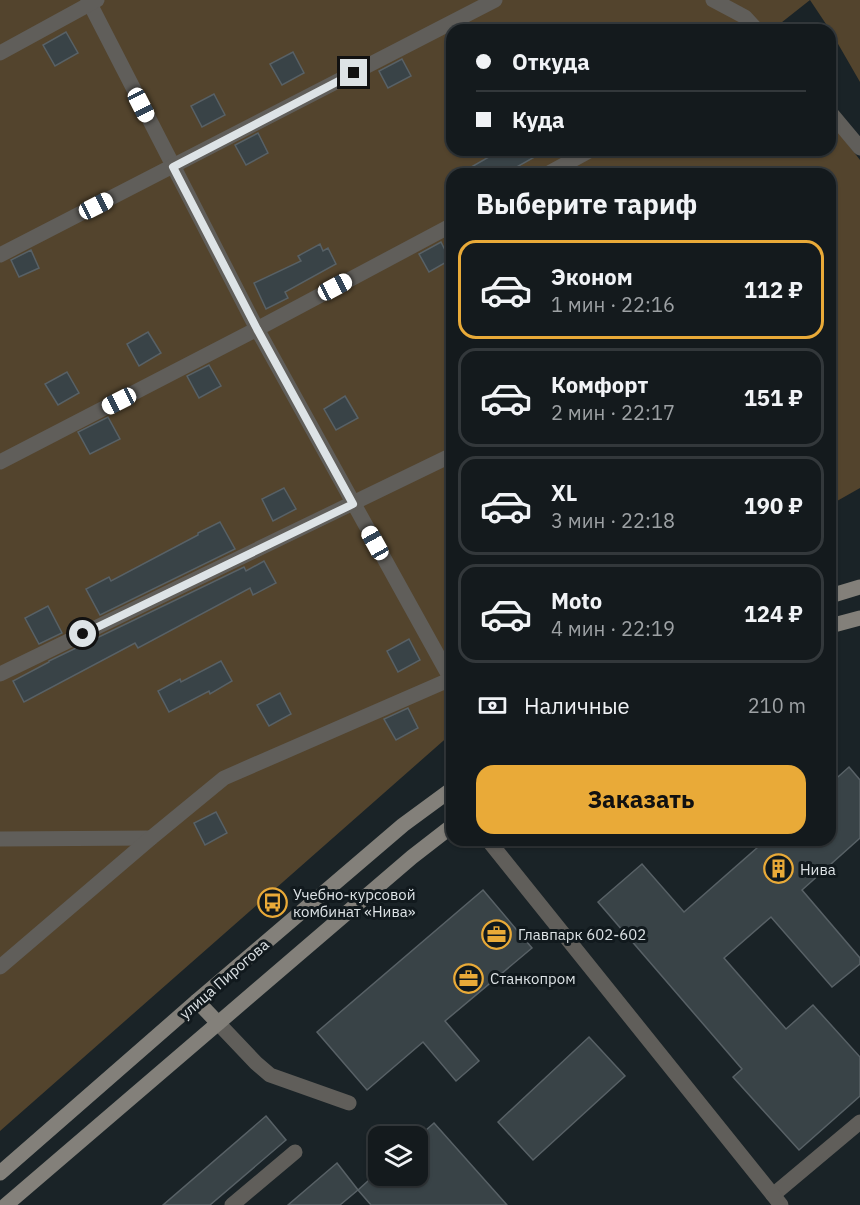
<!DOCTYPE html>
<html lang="ru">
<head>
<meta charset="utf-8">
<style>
  :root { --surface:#141a1d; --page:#1d2326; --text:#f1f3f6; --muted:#9da1a4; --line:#33383b; --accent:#e9aa38 }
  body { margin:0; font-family:"IBM Plex Sans",sans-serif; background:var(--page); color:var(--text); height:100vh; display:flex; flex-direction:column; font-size:22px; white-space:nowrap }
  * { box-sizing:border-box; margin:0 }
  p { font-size:20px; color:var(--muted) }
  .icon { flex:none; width:33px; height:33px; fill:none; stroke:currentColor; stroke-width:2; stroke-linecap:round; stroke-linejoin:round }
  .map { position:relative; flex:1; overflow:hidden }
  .drawer { position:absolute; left:446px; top:168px; width:390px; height:678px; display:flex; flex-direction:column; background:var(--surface); border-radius:18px; box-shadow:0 2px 4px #0004,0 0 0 2px var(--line) }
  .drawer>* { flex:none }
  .banner { position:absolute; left:446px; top:24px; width:390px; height:132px; border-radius:18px; box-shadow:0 2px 4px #0004,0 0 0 2px var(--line); display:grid; align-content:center; height:132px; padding:0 30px; background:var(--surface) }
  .controls { position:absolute; left:368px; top:1126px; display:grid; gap:12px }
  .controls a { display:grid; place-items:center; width:60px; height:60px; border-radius:12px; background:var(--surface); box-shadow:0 2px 4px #0004,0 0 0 2px var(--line); font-size:30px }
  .end { position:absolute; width:27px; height:27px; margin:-14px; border:8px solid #dde3e6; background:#111; box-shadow:0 0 0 3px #111 }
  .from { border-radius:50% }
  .car { position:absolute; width:18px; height:36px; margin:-18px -9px; border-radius:8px; box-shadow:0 0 4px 2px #0007; background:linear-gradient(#fff 24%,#345 0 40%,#fff 0 76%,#345 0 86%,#fff 0) }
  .banner b { display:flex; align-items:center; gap:21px; height:57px; font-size:22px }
  .banner b+b { border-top:2px solid var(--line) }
  .banner i { width:15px; height:15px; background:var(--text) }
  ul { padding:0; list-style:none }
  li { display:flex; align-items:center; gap:18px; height:99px; margin:0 12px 9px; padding:0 18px; border:3px solid var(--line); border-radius:18px }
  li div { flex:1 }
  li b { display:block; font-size:22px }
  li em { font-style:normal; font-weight:800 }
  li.current { border-color:var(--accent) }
  li>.icon { width:54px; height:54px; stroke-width:1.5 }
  h2 { padding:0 30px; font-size:27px; line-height:72px }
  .pay { display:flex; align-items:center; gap:15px; height:66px; padding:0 30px; font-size:22px }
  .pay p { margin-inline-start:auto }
  .action { display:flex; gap:12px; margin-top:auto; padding:12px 30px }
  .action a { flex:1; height:69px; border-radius:18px; background:var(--accent); color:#111; font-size:24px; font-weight:800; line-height:69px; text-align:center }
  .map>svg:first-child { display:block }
  .green { fill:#53442d }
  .building { fill:#394347; stroke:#586166; stroke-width:1.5 }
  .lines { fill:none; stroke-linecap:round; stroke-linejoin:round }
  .lane { stroke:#605e5a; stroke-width:15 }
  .street { stroke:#605e5a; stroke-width:15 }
  .secondary { stroke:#83807a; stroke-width:15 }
  .route { stroke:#dde3e6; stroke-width:8 }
  .labels { text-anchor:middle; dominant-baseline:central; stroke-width:6; stroke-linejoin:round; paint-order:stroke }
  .poi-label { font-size:15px; fill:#dde3e6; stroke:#11191d; text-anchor:start }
  .street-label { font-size:15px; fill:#dde3e6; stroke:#11191d }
</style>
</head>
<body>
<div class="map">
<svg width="860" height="1205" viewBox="0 0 860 1205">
  <rect width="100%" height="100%" fill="#1a2327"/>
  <path class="green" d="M0 0H860V82L830 30 810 0 772 30H452V150H830V121L860 160V488L830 505V174H452L451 734 0 1131Z"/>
  <g class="building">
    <path d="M66 32 78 53 55 66 43 45Z"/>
    <path d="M293 52 304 73 282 85 270 64Z"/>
    <path d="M402 59 411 76 388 88 379 71Z"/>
    <path d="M214 94 225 115 202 127 191 106Z"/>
    <path d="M258 133 268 153 246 165 235 145Z"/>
    <path d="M501 150H547L504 174H459Z"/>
    <path d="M441 242 450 260 429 272 419 254Z"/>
    <path d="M320 244 323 251 328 248 336 264 285 292 288 298 266 309 254 283 301 261 298 256Z"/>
    <path d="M31 250 39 268 19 277 11 260Z"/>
    <path d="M148 332 161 353 139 366 127 344Z"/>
    <path d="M209 365 221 386 199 398 187 376Z"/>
    <path d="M67 372 79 393 58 405 45 384Z"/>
    <path d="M345 396 358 418 336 430 324 409Z"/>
    <path d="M108 417 120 439 90 454 78 432Z"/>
    <path d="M284 488 296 509 273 521 262 499Z"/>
    <path d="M220 522 235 549 100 615 86 589 109 577 111 581 198 535V533Z"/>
    <path d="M264 561 276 583 253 595 250 588 138 648 135 643 24 702 13 681 49 662V661L244 567 246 571Z"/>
    <path d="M48 606 62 633 39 644 25 618Z"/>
    <path d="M409 639 420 660 398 672 387 651Z"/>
    <path d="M221 661 232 681 210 694 209 691 169 712 158 691 180 679 181 682Z"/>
    <path d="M280 693 291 714 269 726 257 705Z"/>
    <path d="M408 708 418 728 396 740 384 719Z"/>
    <path d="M849 767 860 780V838L802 890 860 958V964L832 987 771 917 724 958 786 1029 813 1005 860 1057V1096L799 1150 733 1077 742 1069 598 902 642 864 684 912 766 840H830V784Z"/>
    <path d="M216 812 227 833 205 845 194 823Z"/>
    <path d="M483 890 532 948 445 1021 479 1061 456 1081 423 1042 367 1090 317 1032Z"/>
    <path d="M589 1037 625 1076 533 1160 498 1122Z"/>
    <path d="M266 1116 286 1140 210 1205H163Z"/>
    <path d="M434 1123 507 1205H371L358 1190 378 1172V1176H417V1138Z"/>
    <path d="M337 1163 358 1190 340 1205H288Z"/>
  </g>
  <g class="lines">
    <g class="lane">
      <path d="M88 0 257 329 452 681"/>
      <path d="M713 0 745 17 757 30"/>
      <path d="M0 53 97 0"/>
      <path d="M830 112 860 148"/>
      <path d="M547 174 591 150"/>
      <path d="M0 255 495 0"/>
      <path d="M0 462 257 329 452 225"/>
      <path d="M0 674 452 455"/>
      <path d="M0 839 151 838"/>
      <path d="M0 967 151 838 224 778 451 679"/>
      <path d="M218 1023 256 1063 270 1075 349 1103"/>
      <path d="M773 1195 860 1122"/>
      <path d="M232 1205 295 1152"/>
    </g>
    <path class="street" d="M488 840 781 1205"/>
    <g class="secondary">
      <path d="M830 596 860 587"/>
      <path d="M830 626 860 618"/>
      <path d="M197 1001 218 1023"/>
      <path d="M0 1173 197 1001 403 825 452 789"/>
      <path d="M6 1205 412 857 452 826"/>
    </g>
  </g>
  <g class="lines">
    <path class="route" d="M83 634 353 504 257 329 173 167 354 73"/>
  </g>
  <defs>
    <symbol id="building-ring" viewBox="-11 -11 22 22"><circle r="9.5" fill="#11191d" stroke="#e9aa38" stroke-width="1.5"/><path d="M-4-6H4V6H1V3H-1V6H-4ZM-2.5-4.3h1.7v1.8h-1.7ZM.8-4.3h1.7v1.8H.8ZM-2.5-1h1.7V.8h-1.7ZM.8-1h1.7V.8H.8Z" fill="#e9aa38"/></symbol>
    <symbol id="bus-ring" viewBox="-11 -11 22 22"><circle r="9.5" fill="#11191d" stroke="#e9aa38" stroke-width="1.5"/><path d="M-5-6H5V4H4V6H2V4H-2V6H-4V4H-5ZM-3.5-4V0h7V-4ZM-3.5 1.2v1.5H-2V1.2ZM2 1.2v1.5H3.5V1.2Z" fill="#e9aa38"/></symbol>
    <symbol id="office-ring" viewBox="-11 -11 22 22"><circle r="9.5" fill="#11191d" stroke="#e9aa38" stroke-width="1.5"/><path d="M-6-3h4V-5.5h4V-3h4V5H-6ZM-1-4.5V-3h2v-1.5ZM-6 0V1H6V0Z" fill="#e9aa38"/></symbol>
  </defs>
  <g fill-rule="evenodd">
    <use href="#building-ring" x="762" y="852" width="33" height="33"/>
    <use href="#bus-ring" x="256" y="886" width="33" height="33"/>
    <use href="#office-ring" x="480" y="918" width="33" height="33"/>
    <use href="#office-ring" x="452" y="962" width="33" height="33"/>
  </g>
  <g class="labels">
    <g class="poi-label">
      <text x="800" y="869">Нива</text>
      <text x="293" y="894">Учебно-курсовой<tspan x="293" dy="17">комбинат «Нива»</tspan></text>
      <text x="518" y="934">Главпарк 602-602</text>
      <text x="490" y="978">Станкопром</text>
    </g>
    <g class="street-label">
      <text transform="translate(224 979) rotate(-41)">улица Пирогова</text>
    </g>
  </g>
</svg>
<div class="controls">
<a><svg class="icon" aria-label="layers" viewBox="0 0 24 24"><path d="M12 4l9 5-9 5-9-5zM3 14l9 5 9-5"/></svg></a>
</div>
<i class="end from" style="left:83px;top:634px"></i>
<i class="end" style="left:354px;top:73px"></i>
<i class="car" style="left:141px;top:105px;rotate:153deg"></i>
<i class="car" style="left:96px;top:206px;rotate:63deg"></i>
<i class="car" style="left:335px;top:287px;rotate:62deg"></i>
<i class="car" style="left:119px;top:401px;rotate:243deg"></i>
<i class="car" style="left:375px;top:543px;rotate:331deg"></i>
<div class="banner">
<b><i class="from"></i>Откуда</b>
<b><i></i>Куда</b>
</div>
<section class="drawer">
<h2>Выберите тариф</h2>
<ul>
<li class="current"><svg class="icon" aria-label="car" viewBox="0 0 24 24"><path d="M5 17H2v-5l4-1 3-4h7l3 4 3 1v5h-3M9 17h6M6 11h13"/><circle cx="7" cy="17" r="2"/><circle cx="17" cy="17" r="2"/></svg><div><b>Эконом</b><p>1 мин · 22:16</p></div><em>112 ₽</em></li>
<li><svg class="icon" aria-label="car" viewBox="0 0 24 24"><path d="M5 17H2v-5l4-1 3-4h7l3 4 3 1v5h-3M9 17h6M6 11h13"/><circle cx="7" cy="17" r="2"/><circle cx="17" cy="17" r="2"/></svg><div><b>Комфорт</b><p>2 мин · 22:17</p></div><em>151 ₽</em></li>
<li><svg class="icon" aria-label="car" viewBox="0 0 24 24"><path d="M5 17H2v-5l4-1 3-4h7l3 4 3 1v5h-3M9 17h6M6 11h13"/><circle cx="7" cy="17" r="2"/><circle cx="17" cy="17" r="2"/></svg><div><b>XL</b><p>3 мин · 22:18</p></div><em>190 ₽</em></li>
<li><svg class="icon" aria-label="car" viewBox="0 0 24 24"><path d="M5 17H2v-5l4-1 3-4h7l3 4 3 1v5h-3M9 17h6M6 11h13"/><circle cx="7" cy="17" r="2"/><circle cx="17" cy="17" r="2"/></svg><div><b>Moto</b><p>4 мин · 22:19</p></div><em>124 ₽</em></li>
</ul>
<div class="pay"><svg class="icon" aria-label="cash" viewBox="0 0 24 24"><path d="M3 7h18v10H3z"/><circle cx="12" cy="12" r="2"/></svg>Наличные<p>210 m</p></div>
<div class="action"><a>Заказать</a></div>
</section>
</div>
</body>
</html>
